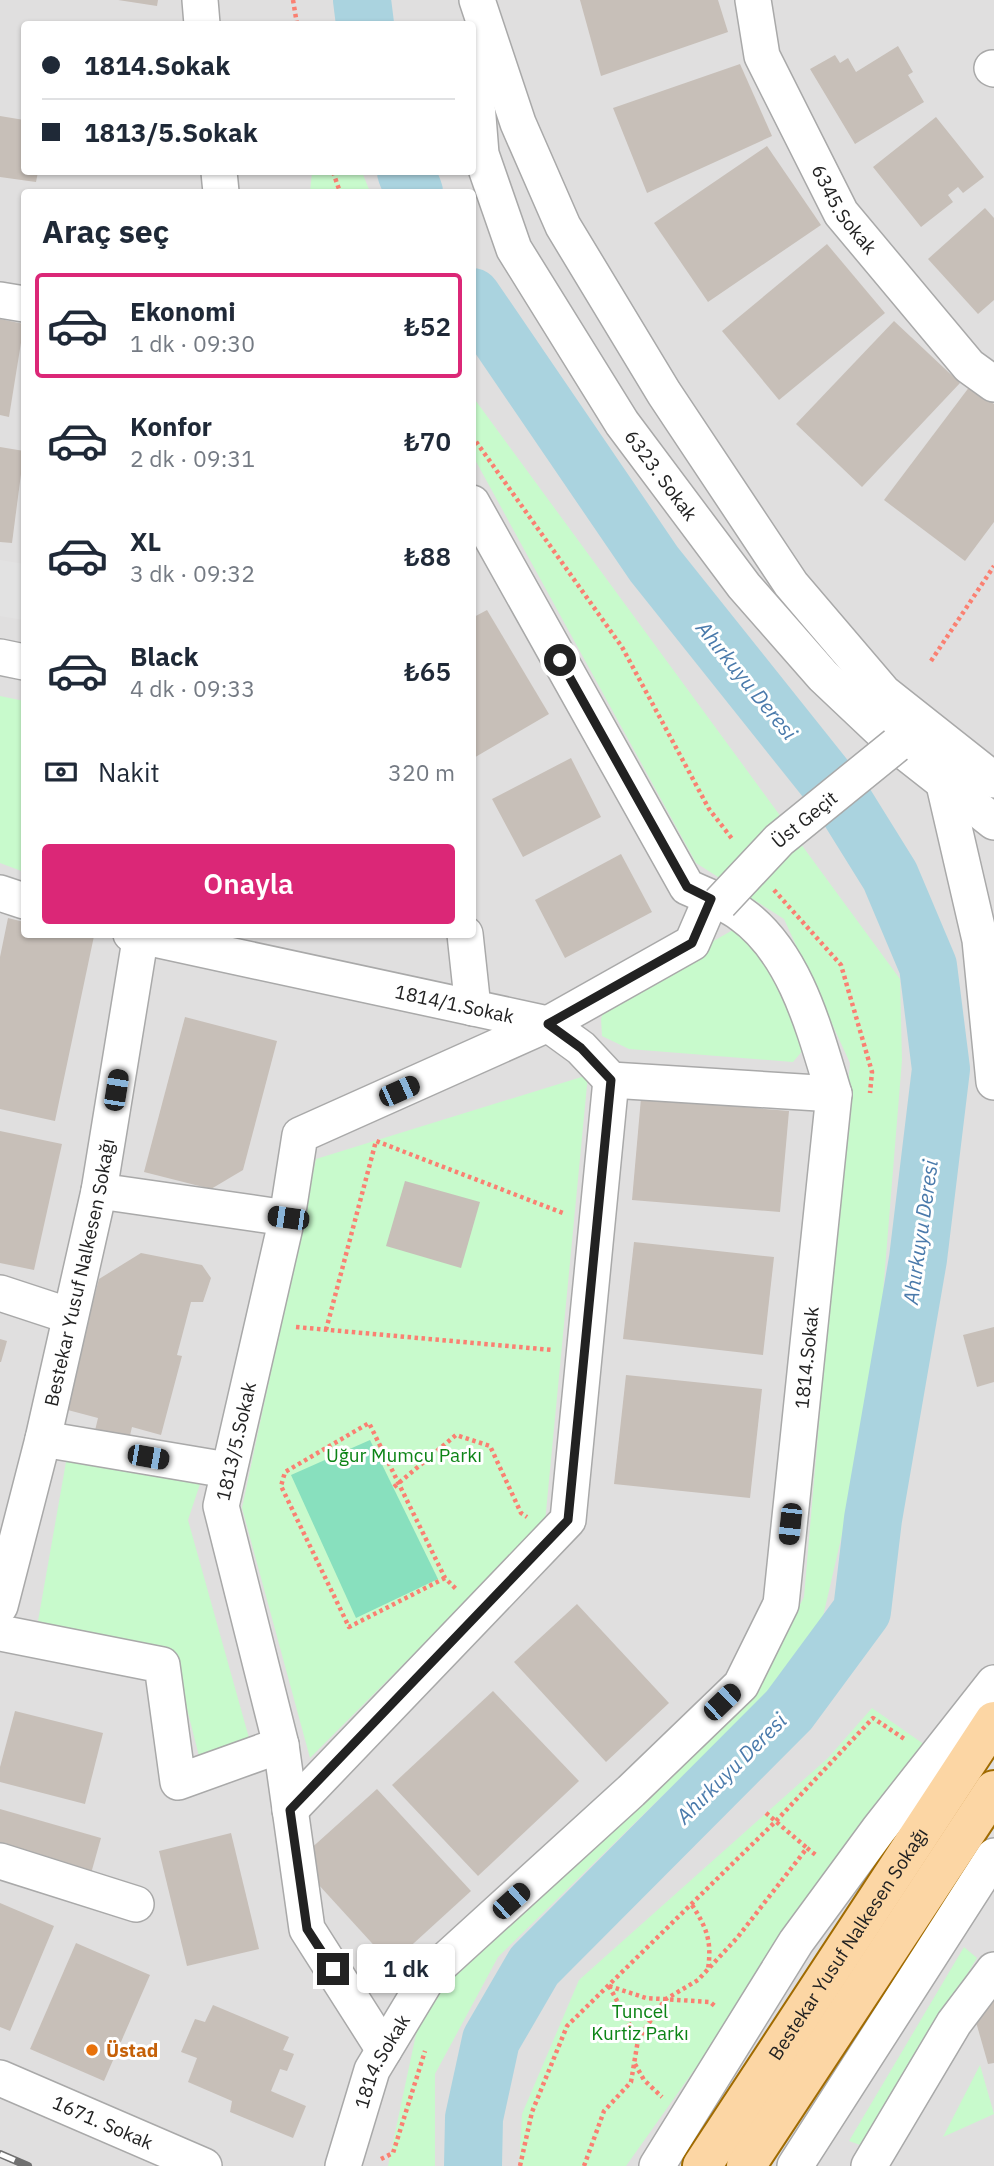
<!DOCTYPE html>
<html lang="tr">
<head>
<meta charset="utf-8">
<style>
  :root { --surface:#fff; --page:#f6f6f7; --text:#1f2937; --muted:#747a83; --line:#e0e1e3; --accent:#db2777 }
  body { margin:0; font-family:"IBM Plex Sans",sans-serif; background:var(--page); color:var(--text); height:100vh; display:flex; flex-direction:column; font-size:26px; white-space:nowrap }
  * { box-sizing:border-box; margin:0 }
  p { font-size:23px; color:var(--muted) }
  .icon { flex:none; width:38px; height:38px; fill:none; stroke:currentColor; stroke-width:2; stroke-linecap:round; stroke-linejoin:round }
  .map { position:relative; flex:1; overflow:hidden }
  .details { position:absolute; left:21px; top:189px; width:455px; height:749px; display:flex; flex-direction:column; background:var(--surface); border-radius:7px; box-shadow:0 2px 5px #0004 }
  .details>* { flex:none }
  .top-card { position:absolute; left:21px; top:21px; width:455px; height:154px; border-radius:7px; box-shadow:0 2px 5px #0004; display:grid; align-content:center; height:154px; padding:0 21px; background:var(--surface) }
  .end { position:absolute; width:32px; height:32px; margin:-16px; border:9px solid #222; background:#fff; box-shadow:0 0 0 4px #fff }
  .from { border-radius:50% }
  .bubble { position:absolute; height:49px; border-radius:7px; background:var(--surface); box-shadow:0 2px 5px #0004; font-size:23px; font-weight:600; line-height:49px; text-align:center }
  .car { position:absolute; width:21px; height:42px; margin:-21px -10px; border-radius:9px; box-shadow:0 0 5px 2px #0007; background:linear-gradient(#222 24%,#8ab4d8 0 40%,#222 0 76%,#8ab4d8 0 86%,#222 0) }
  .top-card b { display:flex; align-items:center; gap:24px; height:66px; font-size:26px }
  .top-card b+b { border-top:2px solid var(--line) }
  .top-card i { width:18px; height:18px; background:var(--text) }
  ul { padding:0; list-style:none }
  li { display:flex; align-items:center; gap:21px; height:105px; margin:0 14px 10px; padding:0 7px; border:4px solid transparent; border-radius:7px }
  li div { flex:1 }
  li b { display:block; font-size:26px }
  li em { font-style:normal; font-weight:600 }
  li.selected { border-color:var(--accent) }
  li>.icon { width:63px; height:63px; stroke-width:1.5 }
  h2 { padding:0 21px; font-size:32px; line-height:84px }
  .pay { display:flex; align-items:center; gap:18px; height:77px; padding:0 21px; font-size:26px }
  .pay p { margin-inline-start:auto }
  .cta { display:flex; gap:14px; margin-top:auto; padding:14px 21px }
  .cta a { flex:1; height:80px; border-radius:7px; background:var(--accent); color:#fff; font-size:28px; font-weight:600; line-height:80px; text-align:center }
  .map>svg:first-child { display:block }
  .residential { fill:#e0dfdf; fill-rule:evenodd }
  .park { fill:#c8facc }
  .pitch { fill:#88e0be }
  .parking { fill:#e2e2e2 }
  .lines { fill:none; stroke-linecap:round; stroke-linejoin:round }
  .river { stroke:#aad3df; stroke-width:58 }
  .building { fill:#c7bfb8 }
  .minor-casing { stroke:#a9a9a9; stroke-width:38 }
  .major-casing { stroke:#a06b00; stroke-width:42 }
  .path { stroke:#fa8072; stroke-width:4.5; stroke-dasharray:3.5 3.5; stroke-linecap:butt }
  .minor { stroke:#fff; stroke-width:35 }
  .major { stroke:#fcd6a4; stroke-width:38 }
  .rail-casing { stroke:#707070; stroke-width:8 }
  .rail { stroke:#fff; stroke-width:5; stroke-dasharray:16; stroke-linecap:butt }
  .minor-bridge-casing { stroke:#a9a9a9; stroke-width:38; stroke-linecap:butt }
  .minor-bridge { stroke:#fff; stroke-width:35 }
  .route { stroke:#222; stroke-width:9 }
  .food-dot { fill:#e8710a; stroke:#fff; stroke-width:2.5 }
  .labels { text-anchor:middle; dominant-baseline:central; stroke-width:6; stroke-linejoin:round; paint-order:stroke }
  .street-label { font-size:19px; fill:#222; stroke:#fff }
  .park-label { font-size:19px; fill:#0c8416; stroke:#fff }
  .food-label { font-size:19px; font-weight:bold; fill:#c56008; stroke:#fff; text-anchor:start }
  .water-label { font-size:21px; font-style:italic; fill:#4a7aab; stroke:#fff }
</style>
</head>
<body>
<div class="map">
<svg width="994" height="2166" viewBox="0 0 994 2166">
  <rect width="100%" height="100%" fill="#f2efe9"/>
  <path class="residential" d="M0 0H994V2166H0ZM24 24H472V172H24ZM24 192H472V934H24Z"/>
  <g class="park">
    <path d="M312 172H362L370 192H310Z"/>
    <path d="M473 397 900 979 902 1060 875 1391 822 1621 787 1683 703 1756 498 1957 435 2074V2166H388L426 1987 764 1672 804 1597 850 1063 784 919 696 863 473 456Z"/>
    <path d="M0 696 24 701V872L0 863Z"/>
    <path d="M740 926 760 947 804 1049 793 1062 629 1049 602 1036 601 1019 607 1001Z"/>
    <path d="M588 1075 545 1522 310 1758 242 1508 316 1159Z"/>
    <path d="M69 1445 202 1478 188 1520 251 1745 199 1756 175 1662 38 1621Z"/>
    <path d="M872 1708 925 1745 626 2166H519L522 2114 579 1980 828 1758Z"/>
    <path d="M964 1947 977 1958 863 2146 849 2141Z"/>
    <path d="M980 2065 994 2114 943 2137Z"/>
  </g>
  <path class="pitch" d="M370 1440 438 1579 356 1618 291 1475Z"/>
  <path class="parking" d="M0 560 24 564V620L0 616Z"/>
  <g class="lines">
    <g class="river">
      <path d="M362 0 365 24"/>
      <path d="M406 172 414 192"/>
      <path d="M472 297 654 564 844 802 890 876 928 966 941 1069 918 1259 873 1519 862 1611 789 1710 534 1966 491 2040 474 2118 473 2166"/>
    </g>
  </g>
  <g class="building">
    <path d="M118 0H158L157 6Z"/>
    <path d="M580 0H718L728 32 601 76Z"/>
    <path d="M898 46 913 72 908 75 924 102 855 144 810 69 835 55 840 63 848 58 856 72Z"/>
    <path d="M740 64 772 136 647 193 613 108Z"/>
    <path d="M0 116 24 120V172H38L36 182 0 177Z"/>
    <path d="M936 117 984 177 963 193 958 187 948 195 953 202 921 227 873 167Z"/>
    <path d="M767 146 821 225 708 302 654 223Z"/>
    <path d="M985 208 994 218V300L978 314 928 259Z"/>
    <path d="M827 244 885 313 779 400 722 331Z"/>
    <path d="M0 319 24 324 9 417 0 415Z"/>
    <path d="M894 321 960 383 862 487 796 424Z"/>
    <path d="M970 386 994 404V522L965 561 884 500Z"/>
    <path d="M0 447 24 451 12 543 0 542Z"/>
    <path d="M487 610 549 714 472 759V618Z"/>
    <path d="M571 758 601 817 523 857 492 799Z"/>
    <path d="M621 854 652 912 565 958 535 900Z"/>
    <path d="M8 918 24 922V934L94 936 55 1121 0 1109V957Z"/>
    <path d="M185 1017 277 1041 243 1170 211 1189 144 1172Z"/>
    <path d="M641 1098 789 1111 780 1212 632 1200Z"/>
    <path d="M0 1131 62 1144 34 1270 0 1263Z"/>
    <path d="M405 1181 480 1202 461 1268 386 1246Z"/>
    <path d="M634 1242 774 1257 763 1355 623 1339Z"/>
    <path d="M141 1253 202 1265 211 1278 203 1302H191L177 1355 182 1356 161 1435 132 1427 127 1448 93 1439 98 1418 64 1409 99 1279Z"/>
    <path d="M994 1327V1382L977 1387 963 1335Z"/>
    <path d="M0 1339 7 1341 1 1362H0Z"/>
    <path d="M626 1375 762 1389 750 1498 614 1484Z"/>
    <path d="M577 1604 669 1703 606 1762 514 1662Z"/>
    <path d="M493 1691 579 1781 478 1876 392 1785Z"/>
    <path d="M15 1711 103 1733 85 1804 0 1782V1767Z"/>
    <path d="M377 1789 471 1891 391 1964 297 1861Z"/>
    <path d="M0 1809 101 1838 90 1877 0 1851Z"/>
    <path d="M231 1833 259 1949 187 1966 159 1851Z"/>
    <path d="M0 1903 54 1926 10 2031 0 2027Z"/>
    <path d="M76 1943 150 1975 104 2081 30 2049Z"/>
    <path d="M994 1995V2063L988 2064 976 2022 986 1997Z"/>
    <path d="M213 2005 289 2037 283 2050 294 2054 287 2071 280 2069 271 2091 306 2106 293 2138 230 2112 232 2101 188 2082 197 2058 181 2052 195 2019 205 2022Z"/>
  </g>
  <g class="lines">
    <defs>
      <g id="minor">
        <path d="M200 0 202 24"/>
        <path d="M477 0 518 123 563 226 664 393 791 584 884 693 994 780"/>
        <path id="s1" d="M753 0 762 56 841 213 969 366 994 384"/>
        <path id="s2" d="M472 42 481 154 514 249 622 423 744 586 823 676 896 745 994 822"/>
        <path d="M992 68 994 69"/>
        <path d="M219 172 221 192"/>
        <path d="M0 300 24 304"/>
        <path d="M0 657 24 662"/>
        <path d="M943 780 980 940 994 1082"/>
        <path d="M0 893 24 901"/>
        <path id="s3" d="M131 934 548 1024 581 1048 611 1080 834 1094"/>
        <path d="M465 934 473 1008"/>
        <path d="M99 1191 287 1218"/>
        <path d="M0 1293 70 1316"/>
        <path d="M43 1439 227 1470"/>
        <path id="s4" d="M0 1606 43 1439 99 1191 141 934"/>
        <path d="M0 1633 162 1665 178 1782 281 1745"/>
        <path d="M290 1810 568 1520 611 1080"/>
        <path d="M0 1861 136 1904"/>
        <path id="s5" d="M384 2050 307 1929 281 1745 221 1506 287 1218 300 1135 548 1024 692 943 711 899"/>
        <path id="s6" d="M0 2078 204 2166"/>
        <path id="s7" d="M343 2166 372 2070 430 1974 631 1791 741 1685 781 1604 834 1094C815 1032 796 953 741 914 725 902 704 895 687 887L472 503"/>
        <path d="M657 2166 796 1942 879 1829 994 1683"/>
        <path d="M795 2166 994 1856"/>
        <path d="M869 2166 954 2023 994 1970"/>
      </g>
      <g id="major">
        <path id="s8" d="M702 2166 994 1721"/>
        <path d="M746 2166 994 1790"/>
      </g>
    </defs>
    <use href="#minor" class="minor-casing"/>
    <use href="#major" class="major-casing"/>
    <g class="path">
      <path d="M293 0 297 24"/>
      <path d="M333 172 340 192"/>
      <path d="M472 436 622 647 709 809 733 840"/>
      <path d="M931 661 994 566"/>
      <path d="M774 890 841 965 872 1072 870 1093"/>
      <path d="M296 1327 552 1350"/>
      <path d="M326 1330 376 1141 563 1213"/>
      <path d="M394 1487 456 1435 490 1446 521 1513 527 1517"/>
      <path d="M445 1578 349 1627 281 1486 285 1472 369 1423 445 1578 457 1590"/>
      <path d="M766 1813 807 1848"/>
      <path d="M692 1905C707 1928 712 1942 708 1969"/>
      <path d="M609 1986 646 1998 710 2002 716 2007"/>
      <path d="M609 1986 638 2040"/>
      <path d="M635 2064 644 2080 662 2097"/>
      <path d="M381 2159 393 2153 425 2051"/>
      <path d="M520 2166 532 2112 567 2026 776 1821 873 1718 906 1740"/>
      <path d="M584 2166 604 2111 631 2082 638 2040 656 2012 666 1999 698 1980 737 1938 807 1848 817 1856"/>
    </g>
    <use href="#minor" class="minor"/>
    <use href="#major" class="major"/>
    <defs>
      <path id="rail" d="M0 2154 28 2166"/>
    </defs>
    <use href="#rail" class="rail-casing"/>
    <use href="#rail" class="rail"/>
    <defs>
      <g id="minor-bridge">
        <path id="s9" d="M720 903 779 840 896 745"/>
      </g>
    </defs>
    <use href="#minor-bridge" class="minor-bridge-casing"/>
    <use href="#minor-bridge" class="minor-bridge"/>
  </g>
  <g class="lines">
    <path class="route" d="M333 1969 307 1929 290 1810 568 1520 611 1080 581 1048 548 1024 692 943 711 899 687 887 560 660"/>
  </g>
  <circle class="food-dot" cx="92" cy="2050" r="7"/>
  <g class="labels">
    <g class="street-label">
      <text stroke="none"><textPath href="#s1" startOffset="231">6345.Sokak</textPath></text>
      <text stroke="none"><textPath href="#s2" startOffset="483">6323. Sokak</textPath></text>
      <text stroke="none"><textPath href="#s9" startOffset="119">Üst Geçit</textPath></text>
      <text stroke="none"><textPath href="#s3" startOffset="331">1814/1.Sokak</textPath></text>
      <text stroke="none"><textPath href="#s4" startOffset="343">Bestekar Yusuf Nalkesen Sokağı</textPath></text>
      <text stroke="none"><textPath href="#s7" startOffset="975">1814.Sokak</textPath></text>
      <text stroke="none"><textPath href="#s5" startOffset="642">1813/5.Sokak</textPath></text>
      <text stroke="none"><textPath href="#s8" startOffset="266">Bestekar Yusuf Nalkesen Sokağı</textPath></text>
      <text stroke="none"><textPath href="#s7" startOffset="112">1814.Sokak</textPath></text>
      <text stroke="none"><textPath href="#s6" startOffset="112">1671. Sokak</textPath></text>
    </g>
    <g class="park-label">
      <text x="404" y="1455">Uğur Mumcu Parkı</text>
      <text x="640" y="2011">Tuncel<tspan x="640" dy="22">Kurtiz Parkı</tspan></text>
    </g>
    <g class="food-label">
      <text x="106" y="2050">Üstad</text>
    </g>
    <g class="water-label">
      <text transform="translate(747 680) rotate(51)">Ahırkuyu Deresi</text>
      <text transform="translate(920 1232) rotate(-82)">Ahırkuyu Deresi</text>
      <text transform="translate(731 1768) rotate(-45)">Ahırkuyu Deresi</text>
    </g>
  </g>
</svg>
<i class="end from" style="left:560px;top:660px"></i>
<i class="end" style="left:333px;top:1969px"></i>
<div class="bubble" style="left:357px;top:1944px;width:98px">1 dk</div>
<i class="car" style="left:116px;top:1090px;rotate:9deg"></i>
<i class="car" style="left:399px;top:1091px;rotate:66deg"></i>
<i class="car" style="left:288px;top:1218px;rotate:278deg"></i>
<i class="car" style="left:148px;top:1457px;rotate:100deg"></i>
<i class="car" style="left:790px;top:1524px;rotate:186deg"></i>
<i class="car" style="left:722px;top:1702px;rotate:46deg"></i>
<i class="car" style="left:511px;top:1901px;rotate:48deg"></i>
<div class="top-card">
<b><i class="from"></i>1814.Sokak</b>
<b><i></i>1813/5.Sokak</b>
</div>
<section class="details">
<h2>Araç seç</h2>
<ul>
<li class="selected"><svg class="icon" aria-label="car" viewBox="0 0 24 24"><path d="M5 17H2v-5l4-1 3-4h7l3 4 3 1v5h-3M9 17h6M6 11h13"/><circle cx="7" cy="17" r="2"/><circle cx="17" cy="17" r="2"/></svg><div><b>Ekonomi</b><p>1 dk · 09:30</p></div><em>₺52</em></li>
<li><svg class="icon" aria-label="car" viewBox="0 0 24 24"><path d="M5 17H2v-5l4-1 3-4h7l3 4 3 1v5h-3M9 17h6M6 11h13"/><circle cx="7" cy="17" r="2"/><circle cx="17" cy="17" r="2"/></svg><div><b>Konfor</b><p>2 dk · 09:31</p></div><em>₺70</em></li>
<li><svg class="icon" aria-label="car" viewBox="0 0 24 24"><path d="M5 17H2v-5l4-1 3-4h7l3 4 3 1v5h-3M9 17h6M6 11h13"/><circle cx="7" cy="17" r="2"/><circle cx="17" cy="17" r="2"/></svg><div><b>XL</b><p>3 dk · 09:32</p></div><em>₺88</em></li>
<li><svg class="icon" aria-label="car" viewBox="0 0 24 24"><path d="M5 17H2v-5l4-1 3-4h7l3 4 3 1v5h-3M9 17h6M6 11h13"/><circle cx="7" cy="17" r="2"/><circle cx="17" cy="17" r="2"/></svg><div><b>Black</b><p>4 dk · 09:33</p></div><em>₺65</em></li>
</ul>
<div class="pay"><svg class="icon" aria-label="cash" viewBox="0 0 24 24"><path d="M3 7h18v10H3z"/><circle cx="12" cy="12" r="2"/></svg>Nakit<p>320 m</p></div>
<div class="cta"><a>Onayla</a></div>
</section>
</div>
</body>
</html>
